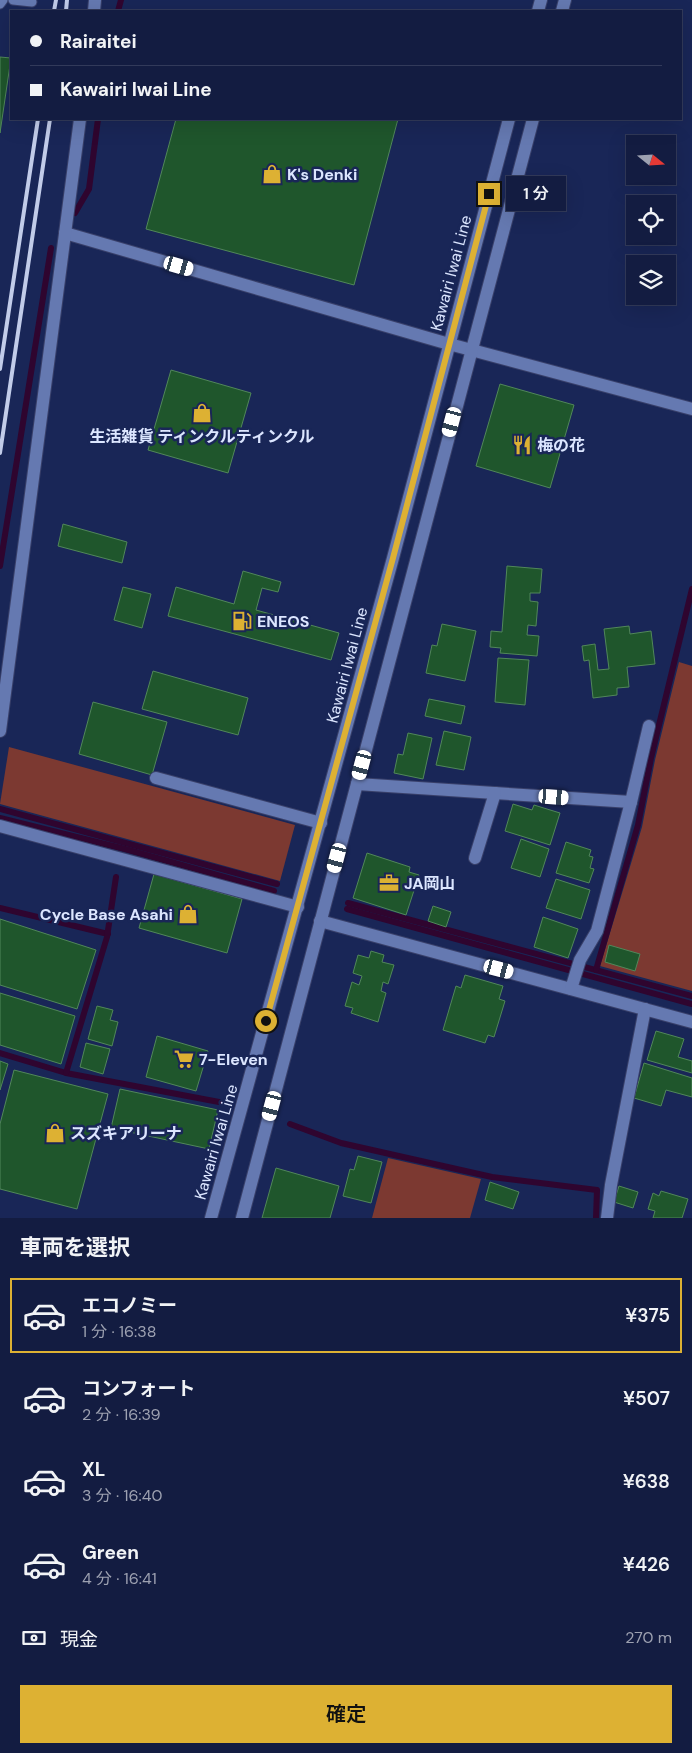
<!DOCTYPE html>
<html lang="ja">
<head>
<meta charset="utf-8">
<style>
  :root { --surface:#131c41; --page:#1c2548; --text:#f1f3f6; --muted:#9da1b1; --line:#323a5a; --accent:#ddb133 }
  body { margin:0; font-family:"DM Sans","Noto Sans JP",sans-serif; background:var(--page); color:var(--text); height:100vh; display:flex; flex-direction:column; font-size:19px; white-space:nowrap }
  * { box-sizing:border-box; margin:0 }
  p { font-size:16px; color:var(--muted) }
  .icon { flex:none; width:28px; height:28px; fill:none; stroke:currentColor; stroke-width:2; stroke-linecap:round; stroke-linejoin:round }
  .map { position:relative; height:1218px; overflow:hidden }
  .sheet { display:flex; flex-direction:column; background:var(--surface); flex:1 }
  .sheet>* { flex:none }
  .banner { position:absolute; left:10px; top:10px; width:672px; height:110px; border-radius:0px; box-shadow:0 5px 20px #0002,0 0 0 1px var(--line); display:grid; align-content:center; height:110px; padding:0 20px; background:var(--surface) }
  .needle { width:32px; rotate:108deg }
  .buttons { position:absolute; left:626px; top:135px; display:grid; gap:10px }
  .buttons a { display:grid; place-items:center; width:50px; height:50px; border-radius:0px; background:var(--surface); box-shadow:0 5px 20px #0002,0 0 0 1px var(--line); font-size:25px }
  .end { position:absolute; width:22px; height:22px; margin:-11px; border:6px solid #ddb133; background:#111; box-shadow:0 0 0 2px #111 }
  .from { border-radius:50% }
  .bubble { position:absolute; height:35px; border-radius:0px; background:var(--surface); box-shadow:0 5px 20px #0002,0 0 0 1px var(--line); font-size:16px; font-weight:600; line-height:35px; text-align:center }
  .car { position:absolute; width:15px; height:30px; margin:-15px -8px; border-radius:6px; box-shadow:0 0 4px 1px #0007; background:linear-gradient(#fff 24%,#345 0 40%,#fff 0 76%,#345 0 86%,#fff 0) }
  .banner b { display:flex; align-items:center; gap:18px; height:48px; font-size:19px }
  .banner b+b { border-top:1px solid var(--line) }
  .banner i { width:12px; height:12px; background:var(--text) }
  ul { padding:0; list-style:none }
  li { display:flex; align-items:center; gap:15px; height:75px; margin:0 10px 8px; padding:0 10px; border:2px solid transparent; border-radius:0px }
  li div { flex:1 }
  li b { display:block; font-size:19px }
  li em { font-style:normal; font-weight:600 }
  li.on { border-color:var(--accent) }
  li>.icon { width:45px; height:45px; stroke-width:1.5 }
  h2 { padding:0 20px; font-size:22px; line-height:60px }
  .pay { display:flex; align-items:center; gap:12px; height:55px; padding:0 20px; font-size:19px }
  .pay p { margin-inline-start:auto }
  .primary-button { display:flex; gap:10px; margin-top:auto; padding:10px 20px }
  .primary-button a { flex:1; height:58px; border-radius:0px; background:var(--accent); color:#111; font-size:20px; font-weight:600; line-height:58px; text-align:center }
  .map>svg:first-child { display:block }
  .green { fill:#7c3931 }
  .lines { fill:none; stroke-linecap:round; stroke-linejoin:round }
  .stream { stroke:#2f052f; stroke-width:6 }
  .building { fill:#1f562c; stroke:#51875a }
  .service-casing { stroke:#39406a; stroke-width:11 }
  .minor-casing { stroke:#39406a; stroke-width:14 }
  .secondary-casing { stroke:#39406a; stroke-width:14 }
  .service { stroke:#6579b1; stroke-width:9 }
  .minor { stroke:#6579b1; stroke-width:12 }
  .secondary { stroke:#6579b1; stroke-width:12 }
  .rail { stroke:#c2cce9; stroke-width:4 }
  .route { stroke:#ddb133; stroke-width:6 }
  .labels { text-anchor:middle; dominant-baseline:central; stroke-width:5; stroke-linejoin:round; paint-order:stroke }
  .poi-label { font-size:16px; font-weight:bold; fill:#dce6ff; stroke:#192657; text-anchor:start }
  .street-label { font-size:16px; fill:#dce6ff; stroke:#192657 }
</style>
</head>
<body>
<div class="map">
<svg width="692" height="1218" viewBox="0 0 692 1218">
  <rect width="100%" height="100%" fill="#192657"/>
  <g class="green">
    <path d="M679 662 692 666V991L600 966 642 827 655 760Z"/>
    <path d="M9 747 295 825 280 881 0 804Z"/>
    <path d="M388 1158 481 1179 470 1218H372Z"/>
  </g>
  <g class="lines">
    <g class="stream">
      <path d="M118 11 121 0"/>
      <path d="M75 213 89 189 98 119"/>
      <path d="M0 566 51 248"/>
      <path d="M0 809 277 884"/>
      <path d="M0 818 125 849 274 891"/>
      <path d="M348 903 692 996"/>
      <path d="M0 908 108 934"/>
      <path d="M347 909 692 1004"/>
      <path d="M596 970 638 825 651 758 692 589"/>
      <path d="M0 1053 66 1073 219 1102"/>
      <path d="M66 1073 107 937 116 877"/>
      <path d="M290 1124 341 1143 492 1177 597 1190 596 1218"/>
    </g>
  </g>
  <g class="building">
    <path d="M0 57 11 58 0 133Z"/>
    <path d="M176 119H398L354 285 146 229Z"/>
    <path d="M171 370 251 393 228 473 148 450Z"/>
    <path d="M500 384 574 405 550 488 476 466Z"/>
    <path d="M63 524 127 542 122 563 58 546Z"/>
    <path d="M507 566 542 569 540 593H530V601L538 602 536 626 528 625 527 635 539 636 537 656 500 653 501 648 490 647 491 631 502 632Z"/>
    <path d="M243 571 281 582 278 592 262 588 256 610 339 633 331 660 168 616 176 587 234 604Z"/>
    <path d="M123 587 151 594 142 628 114 620Z"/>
    <path d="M442 624 476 631 465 681 426 673 432 645 437 646Z"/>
    <path d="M629 626 630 634 651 631 655 664 627 667 629 687 617 688V695L593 698 589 660 584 661 582 646 595 644 598 670 609 669 604 629Z"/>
    <path d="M498 658 529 660 525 705 495 702Z"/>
    <path d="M153 671 248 698 238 735 142 709Z"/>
    <path d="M429 699 465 706 461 724 425 716Z"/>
    <path d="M93 702 167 722 152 775 79 754Z"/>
    <path d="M444 731 471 737 464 770 436 765Z"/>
    <path d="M408 733 432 738 423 779 394 773 398 754 403 755Z"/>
    <path d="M513 804 532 810 534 805 560 813 550 845 505 831Z"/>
    <path d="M521 839 549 849 540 877 511 868Z"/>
    <path d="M566 842 591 850 589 856 593 857 590 868 594 869 589 883 556 873Z"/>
    <path d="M367 853 410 867 409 872 419 875 406 915 353 898Z"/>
    <path d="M154 874 242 899 227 953 139 928Z"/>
    <path d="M556 879 590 890 581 919 546 908Z"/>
    <path d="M433 906 451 912 446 927 428 921Z"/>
    <path d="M543 917 578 929 568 958 534 947Z"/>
    <path d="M0 919 96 950 77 1009 0 985Z"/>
    <path d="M609 945 640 954 635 971 605 962Z"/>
    <path d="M371 951 384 955 382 962 394 965 388 984 383 982 381 991 386 993 378 1022 351 1013 353 1008 345 1006 352 982 359 985 362 976 353 973 358 955 369 958Z"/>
    <path d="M465 975 503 986 499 999 505 1001 494 1037 488 1035 485 1043 443 1030 456 986 461 988Z"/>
    <path d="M0 993 75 1016 61 1064 0 1045Z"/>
    <path d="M97 1006 113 1010 110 1020 118 1022 112 1046 88 1039Z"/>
    <path d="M656 1031 684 1039 678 1057 692 1061V1073L647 1060Z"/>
    <path d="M157 1036 208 1051 196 1091 146 1077Z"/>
    <path d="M86 1043 110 1049 103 1074 80 1067Z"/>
    <path d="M0 1061 8 1064 0 1090Z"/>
    <path d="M644 1063 692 1078V1097L666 1090 661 1106 634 1098Z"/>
    <path d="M14 1070 108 1094 77 1209 0 1189V1124Z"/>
    <path d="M120 1089 218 1110 209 1149 111 1128Z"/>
    <path d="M358 1156 382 1162 371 1203 343 1196 350 1169 354 1170Z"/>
    <path d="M276 1168 339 1186 330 1218H262Z"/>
    <path d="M490 1182 519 1192 513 1209 485 1200Z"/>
    <path d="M619 1186 638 1192 633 1208 614 1202Z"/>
    <path d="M661 1191 688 1199 682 1218H653L655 1211 648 1209 653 1193 659 1196Z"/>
  </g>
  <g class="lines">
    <defs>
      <g id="service">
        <path d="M13 0 32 2"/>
        <path d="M0 4 3 0"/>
      </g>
      <g id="minor">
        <path d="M94 11 95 0"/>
        <path d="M65 233 449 344 692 409"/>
        <path d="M0 731 80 119"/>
        <path d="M156 778 321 823"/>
        <path d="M357 784 631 802"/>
        <path d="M0 826 298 907"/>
        <path d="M475 858 495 793"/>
        <path d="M320 921 692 1022"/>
        <path d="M571 989 580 960 597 931 631 802 649 726"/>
        <path d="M607 1218 611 1185 645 1009"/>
      </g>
      <g id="secondary">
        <path d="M538 11 541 0"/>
        <path d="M562 11 565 0"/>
        <path d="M211 1218 393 558 509 119"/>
        <path d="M242 1218 533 119"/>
      </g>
    </defs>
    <use href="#service" class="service-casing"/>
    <use href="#minor" class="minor-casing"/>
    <use href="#secondary" class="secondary-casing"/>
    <use href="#service" class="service"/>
    <use href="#minor" class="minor"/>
    <use href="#secondary" class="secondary"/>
    <g class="rail">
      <path d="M54 11 56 0"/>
      <path d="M66 11 67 0"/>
      <path d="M0 369 38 119"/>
      <path d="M0 453 50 119"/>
    </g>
  </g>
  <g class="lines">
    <path class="route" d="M266 1021 393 558 489 194"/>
  </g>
  <defs>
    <symbol id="shop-bare" viewBox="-9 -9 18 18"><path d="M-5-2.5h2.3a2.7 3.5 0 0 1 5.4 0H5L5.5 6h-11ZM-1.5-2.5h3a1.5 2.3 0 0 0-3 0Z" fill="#ddb133" stroke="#192657" stroke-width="2.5" paint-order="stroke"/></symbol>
    <symbol id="restaurant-bare" viewBox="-9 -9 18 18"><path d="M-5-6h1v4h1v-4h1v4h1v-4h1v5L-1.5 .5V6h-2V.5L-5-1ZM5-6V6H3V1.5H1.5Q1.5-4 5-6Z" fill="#ddb133" stroke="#192657" stroke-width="2.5" paint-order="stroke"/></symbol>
    <symbol id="fuel-bare" viewBox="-9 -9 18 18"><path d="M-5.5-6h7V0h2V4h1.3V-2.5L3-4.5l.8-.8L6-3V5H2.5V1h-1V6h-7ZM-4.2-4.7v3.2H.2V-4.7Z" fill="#ddb133" stroke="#192657" stroke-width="2.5" paint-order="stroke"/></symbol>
    <symbol id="office-bare" viewBox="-9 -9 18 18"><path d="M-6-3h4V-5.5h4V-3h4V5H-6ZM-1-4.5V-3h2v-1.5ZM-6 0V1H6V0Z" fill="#ddb133" stroke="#192657" stroke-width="2.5" paint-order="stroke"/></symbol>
    <symbol id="supermarket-bare" viewBox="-9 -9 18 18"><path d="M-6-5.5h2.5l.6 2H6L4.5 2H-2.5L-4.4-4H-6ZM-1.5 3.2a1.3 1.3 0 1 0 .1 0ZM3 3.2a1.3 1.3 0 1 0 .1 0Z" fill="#ddb133" stroke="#192657" stroke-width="2.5" paint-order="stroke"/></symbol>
  </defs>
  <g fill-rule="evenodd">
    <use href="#shop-bare" x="258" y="160" width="28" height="28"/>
    <use href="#shop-bare" x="188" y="399" width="28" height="28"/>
    <use href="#restaurant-bare" x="508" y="431" width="28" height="28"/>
    <use href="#fuel-bare" x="228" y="607" width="28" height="28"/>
    <use href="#office-bare" x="375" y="869" width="28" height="28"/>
    <use href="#shop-bare" x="174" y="900" width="28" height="28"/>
    <use href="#supermarket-bare" x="170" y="1045" width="28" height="28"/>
    <use href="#shop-bare" x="41" y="1119" width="28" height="28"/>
  </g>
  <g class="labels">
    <g class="poi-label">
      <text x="287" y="174">K's Denki</text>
      <text x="202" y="436" text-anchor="middle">生活雑貨 ティンクルティンクル</text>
      <text x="537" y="445">梅の花</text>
      <text x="257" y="621">ENEOS</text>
      <text x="404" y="883">JA岡山</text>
      <text x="173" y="914" text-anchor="end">Cycle Base Asahi</text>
      <text x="199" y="1059">7-Eleven</text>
      <text x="70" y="1133">スズキアリーナ</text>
    </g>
    <g class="street-label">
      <text transform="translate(451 273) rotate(-75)">Kawairi Iwai Line</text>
      <text transform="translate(347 665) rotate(-75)">Kawairi Iwai Line</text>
      <text transform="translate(216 1142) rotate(-74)">Kawairi Iwai Line</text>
    </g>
  </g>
</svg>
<div class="buttons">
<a><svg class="needle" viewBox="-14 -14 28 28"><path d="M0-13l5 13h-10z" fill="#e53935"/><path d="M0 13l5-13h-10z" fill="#9da1b1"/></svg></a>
<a><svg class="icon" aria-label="locate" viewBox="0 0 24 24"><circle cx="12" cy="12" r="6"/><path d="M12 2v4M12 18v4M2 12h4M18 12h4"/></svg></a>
<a><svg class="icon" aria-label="layers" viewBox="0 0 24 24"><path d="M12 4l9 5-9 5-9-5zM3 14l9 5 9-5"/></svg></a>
</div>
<i class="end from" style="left:266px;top:1021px"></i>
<i class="end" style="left:489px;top:194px"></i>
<div class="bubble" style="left:506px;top:176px;width:60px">1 分</div>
<i class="car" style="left:179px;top:266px;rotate:106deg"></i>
<i class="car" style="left:452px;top:422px;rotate:195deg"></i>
<i class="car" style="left:362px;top:765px;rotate:195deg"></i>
<i class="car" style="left:554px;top:797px;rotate:94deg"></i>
<i class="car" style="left:337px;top:858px;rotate:195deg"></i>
<i class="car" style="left:499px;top:969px;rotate:105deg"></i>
<i class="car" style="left:272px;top:1106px;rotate:195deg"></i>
<div class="banner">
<b><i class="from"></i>Rairaitei</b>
<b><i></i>Kawairi Iwai Line</b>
</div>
</div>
<section class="sheet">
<h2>車両を選択</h2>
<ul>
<li class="on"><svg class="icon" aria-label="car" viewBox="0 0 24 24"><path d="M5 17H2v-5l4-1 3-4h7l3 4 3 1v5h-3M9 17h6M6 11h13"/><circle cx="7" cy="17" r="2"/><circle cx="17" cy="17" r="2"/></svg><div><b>エコノミー</b><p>1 分 · 16:38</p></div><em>¥375</em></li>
<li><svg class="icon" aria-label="car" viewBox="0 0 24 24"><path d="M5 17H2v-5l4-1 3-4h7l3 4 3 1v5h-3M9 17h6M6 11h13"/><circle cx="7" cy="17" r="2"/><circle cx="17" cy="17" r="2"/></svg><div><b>コンフォート</b><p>2 分 · 16:39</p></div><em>¥507</em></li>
<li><svg class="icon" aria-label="car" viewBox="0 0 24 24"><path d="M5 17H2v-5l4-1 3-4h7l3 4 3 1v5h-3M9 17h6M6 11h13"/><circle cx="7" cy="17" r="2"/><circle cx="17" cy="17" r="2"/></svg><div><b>XL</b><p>3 分 · 16:40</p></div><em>¥638</em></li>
<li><svg class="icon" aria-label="car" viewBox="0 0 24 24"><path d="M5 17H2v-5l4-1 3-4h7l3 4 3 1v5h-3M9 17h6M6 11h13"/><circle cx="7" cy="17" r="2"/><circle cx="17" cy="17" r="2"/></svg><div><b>Green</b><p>4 分 · 16:41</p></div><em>¥426</em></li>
</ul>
<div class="pay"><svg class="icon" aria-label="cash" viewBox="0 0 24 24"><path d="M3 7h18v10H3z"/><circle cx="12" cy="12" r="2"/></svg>現金<p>270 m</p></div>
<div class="primary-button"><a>確定</a></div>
</section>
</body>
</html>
